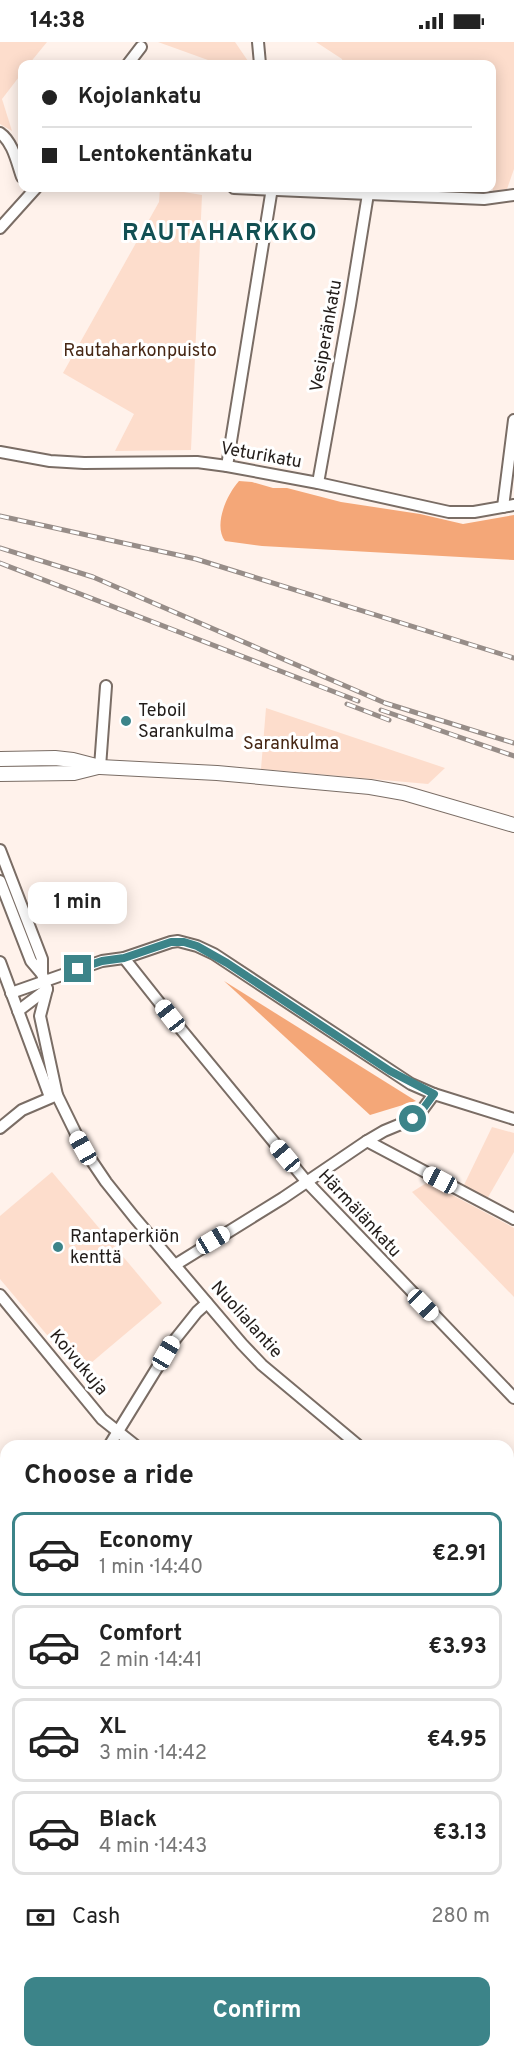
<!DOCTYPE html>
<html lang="en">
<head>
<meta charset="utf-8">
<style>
  :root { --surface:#fff; --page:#f2f2f2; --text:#222; --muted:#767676; --line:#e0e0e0; --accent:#3c8489 }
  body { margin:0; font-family:Overpass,sans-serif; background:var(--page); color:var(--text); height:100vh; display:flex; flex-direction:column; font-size:22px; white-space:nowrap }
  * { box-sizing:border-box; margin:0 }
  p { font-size:20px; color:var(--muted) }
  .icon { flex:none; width:33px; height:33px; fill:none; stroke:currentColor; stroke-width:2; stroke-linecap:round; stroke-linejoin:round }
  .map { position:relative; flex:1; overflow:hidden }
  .side { position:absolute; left:0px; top:1398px; width:514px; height:618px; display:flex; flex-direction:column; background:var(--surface); border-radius:18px 18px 0 0; box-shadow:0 3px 15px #0003 }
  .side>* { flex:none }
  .banner { position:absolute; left:18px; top:18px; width:478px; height:132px; border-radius:12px; box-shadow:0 3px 15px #0003; display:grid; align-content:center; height:132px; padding:0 24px; background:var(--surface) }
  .end { position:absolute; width:27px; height:27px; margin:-14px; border:8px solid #3c8489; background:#fff; box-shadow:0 0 0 3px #fff }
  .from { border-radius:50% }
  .bubble { position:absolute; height:42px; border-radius:12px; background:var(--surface); box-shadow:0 3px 15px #0003; font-size:20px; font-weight:700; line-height:42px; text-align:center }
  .car { position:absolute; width:18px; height:36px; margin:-18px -9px; border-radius:8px; box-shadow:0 0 4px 2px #0007; background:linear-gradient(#fff 24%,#345 0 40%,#fff 0 76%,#345 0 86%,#fff 0) }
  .banner b { display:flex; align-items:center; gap:21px; height:57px; font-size:22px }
  .banner b+b { border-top:2px solid var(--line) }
  .banner i { width:15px; height:15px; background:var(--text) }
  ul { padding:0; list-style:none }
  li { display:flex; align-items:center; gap:18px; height:84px; margin:0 12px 9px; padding:0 12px; border:3px solid var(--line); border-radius:12px }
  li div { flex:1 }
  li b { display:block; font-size:22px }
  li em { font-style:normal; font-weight:700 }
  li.selected { border-color:var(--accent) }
  li>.icon { width:54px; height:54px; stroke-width:1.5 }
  h2 { padding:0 24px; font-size:27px; line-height:72px }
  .pay { display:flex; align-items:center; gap:15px; height:66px; padding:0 24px; font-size:22px }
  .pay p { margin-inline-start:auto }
  .cta { display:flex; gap:12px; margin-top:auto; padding:12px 24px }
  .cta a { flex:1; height:69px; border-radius:12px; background:var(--accent); color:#fff; font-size:24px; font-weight:700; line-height:69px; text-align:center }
  .status { display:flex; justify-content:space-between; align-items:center; height:42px; padding:0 30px; background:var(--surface); direction:ltr }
  .status svg { height:16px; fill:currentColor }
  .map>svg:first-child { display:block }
  .green { fill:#fdddcc }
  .forest { fill:#f4a778 }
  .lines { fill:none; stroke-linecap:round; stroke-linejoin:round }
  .minor-casing { stroke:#7a6d65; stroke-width:14 }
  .major-casing { stroke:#7a6d65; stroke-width:16 }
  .minor { stroke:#fff; stroke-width:10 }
  .major { stroke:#fff; stroke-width:14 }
  .rail-casing { stroke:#978d88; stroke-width:5 }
  .rail { stroke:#fff; stroke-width:3; stroke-dasharray:9; stroke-linecap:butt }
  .route { stroke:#3c8489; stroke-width:8 }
  .poi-dot { fill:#3c8489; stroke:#fff; stroke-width:2 }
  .labels { text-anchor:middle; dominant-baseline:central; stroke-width:6; stroke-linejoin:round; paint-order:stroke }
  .street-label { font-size:18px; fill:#231d1a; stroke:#fff }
  .park-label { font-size:18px; fill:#462714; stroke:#fff }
  .poi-label { font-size:18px; fill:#231d1a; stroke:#fff; text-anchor:start }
  .district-label { font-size:24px; font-weight:bold; letter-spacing:1.5px; fill:#125053; stroke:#fff }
</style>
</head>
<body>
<div class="status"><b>14:38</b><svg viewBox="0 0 49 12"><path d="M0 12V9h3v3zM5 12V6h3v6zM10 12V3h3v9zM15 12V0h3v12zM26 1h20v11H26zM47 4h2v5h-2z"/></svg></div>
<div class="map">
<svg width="514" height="2016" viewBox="0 0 514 2016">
  <rect width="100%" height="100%" fill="#fff2eb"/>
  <g class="green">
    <path d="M0 0H47L29 22H22V31L2 57 12 89 0 82Z"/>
    <path d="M158 0H235L250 22H219Z"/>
    <path d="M316 0H514V127L507 147 493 149 492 144V22H343L342 17Z"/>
    <path d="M160 146 202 153 191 408 115 409 134 372 63 331 159 160Z"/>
    <path d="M266 666 445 726 428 742 261 727Z"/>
    <path d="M492 1085 514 1091V1110L487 1157 463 1145Z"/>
    <path d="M52 1130 162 1261 79 1331 0 1237V1174Z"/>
    <path d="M428 1140 514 1186V1255L412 1150Z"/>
  </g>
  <g class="forest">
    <path d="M239 439 252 440 273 446H287L341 460 420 472 463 482 514 473V518L262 504 225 499C213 483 227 452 239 439Z"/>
    <path d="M224 939 416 1059 370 1073Z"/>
    <path d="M0 1485 6 1488V2010H322L325 2016H0Z"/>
  </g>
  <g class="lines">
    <defs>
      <g id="minor">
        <path d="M258 0 260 22"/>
        <path d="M128 22 141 5"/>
        <path d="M0 91C13 100 17 121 22 135"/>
        <path d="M234 146 484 157 514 153"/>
        <path d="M0 186 36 146"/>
        <path d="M0 410 50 419 84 421 197 420 227 424 318 441 449 470H474L514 463"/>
        <path d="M227 424 272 146"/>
        <path d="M318 441 350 263 368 152"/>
        <path d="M503 465 514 378"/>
        <path d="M100 725 106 644"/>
        <path d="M0 808 42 917V932"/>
        <path d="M0 839 31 919 42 932 47 947 40 974 57 1053 83 1106 106 1140 134 1175 242 1302 262 1323 359 1404"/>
        <path d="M124 916 170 974 306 1139 514 1356"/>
        <path d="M0 920 50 1055"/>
        <path d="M11 951 102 919 124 916 171 900 178 899 197 904 214 912 411 1042 434 1052 514 1077"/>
        <path d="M18 969 47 947"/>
        <path d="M0 1086 22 1068 57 1053"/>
        <path d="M367 1099 514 1177"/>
        <path d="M175 1223 283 1156 367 1099 384 1089 413 1077 420 1071 434 1052"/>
        <path d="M0 1253 102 1377 136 1404"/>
        <path d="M109 1404 173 1300 197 1270 207 1261"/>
        <path d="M508 1517 514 1512"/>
        <path d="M508 1535 514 1542"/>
        <path d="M508 1811 514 1828"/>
        <path d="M508 1958 514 1954"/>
        <path d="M455 2016 461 2010"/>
      </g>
      <g id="major">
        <path d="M0 717 55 716 73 718 100 725 217 731 370 745 404 751 514 783"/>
        <path d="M0 732 74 731 98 725"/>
      </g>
    </defs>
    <use href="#minor" class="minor-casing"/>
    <use href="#major" class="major-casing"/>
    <use href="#minor" class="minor"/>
    <use href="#major" class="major"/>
    <defs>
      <g id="rail">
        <path d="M0 474 196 517 514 616"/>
        <path d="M0 506 93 535 385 661 514 701"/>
        <path d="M0 521 358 659"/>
        <path d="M347 662 389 678"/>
        <path d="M381 668 514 714"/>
      </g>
    </defs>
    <use href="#rail" class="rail-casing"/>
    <use href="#rail" class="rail"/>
  </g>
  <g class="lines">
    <path class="route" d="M78 927 102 919 124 916 171 900H184L197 904 227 921 390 1029 434 1052 420 1071 413 1077"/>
  </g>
  <g class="poi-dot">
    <circle cx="126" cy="679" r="6"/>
    <circle cx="58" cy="1205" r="6"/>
  </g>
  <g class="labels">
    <g class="street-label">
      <text transform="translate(327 294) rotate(-80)">Vesiperänkatu</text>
      <text transform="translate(261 414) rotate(10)">Veturikatu</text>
      <text transform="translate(359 1172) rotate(47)">Härmälänkatu</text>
      <text transform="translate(246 1278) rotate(48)">Nuolialantie</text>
      <text transform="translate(78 1321) rotate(50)">Koivukuja</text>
    </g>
    <g class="park-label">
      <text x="140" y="309">Rautaharkonpuisto</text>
      <text x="291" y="702">Sarankulma</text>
    </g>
    <g class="poi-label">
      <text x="138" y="669">Teboil<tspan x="138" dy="21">Sarankulma</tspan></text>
      <text x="70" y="1195">Rantaperkiön<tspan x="70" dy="21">kenttä</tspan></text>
    </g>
    <g class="district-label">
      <text x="220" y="192">RAUTAHARKKO</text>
    </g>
  </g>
</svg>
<i class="end from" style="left:413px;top:1077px"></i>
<i class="end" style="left:78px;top:927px"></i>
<div class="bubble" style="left:28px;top:840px;width:99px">1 min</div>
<i class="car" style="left:170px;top:974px;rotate:322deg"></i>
<i class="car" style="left:83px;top:1106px;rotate:331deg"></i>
<i class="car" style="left:285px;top:1114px;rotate:320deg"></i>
<i class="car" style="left:440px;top:1138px;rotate:298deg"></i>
<i class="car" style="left:213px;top:1198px;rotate:59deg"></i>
<i class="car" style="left:423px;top:1263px;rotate:136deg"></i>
<i class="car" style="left:166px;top:1311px;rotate:30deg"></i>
<div class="banner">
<b><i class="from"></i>Kojolankatu</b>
<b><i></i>Lentokentänkatu</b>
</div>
<section class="side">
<h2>Choose a ride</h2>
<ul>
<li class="selected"><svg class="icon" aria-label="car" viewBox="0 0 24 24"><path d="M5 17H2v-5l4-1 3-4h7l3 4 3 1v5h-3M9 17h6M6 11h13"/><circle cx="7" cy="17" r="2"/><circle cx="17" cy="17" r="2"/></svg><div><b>Economy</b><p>1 min · 14:40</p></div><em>€2.91</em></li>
<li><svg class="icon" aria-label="car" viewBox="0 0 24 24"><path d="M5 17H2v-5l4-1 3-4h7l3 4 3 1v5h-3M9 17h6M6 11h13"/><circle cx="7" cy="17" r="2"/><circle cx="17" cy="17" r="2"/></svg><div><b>Comfort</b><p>2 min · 14:41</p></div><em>€3.93</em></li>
<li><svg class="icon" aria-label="car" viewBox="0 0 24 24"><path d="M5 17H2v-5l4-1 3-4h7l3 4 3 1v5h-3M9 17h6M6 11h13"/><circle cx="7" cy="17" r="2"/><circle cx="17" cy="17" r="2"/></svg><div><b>XL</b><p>3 min · 14:42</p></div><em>€4.95</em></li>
<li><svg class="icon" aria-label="car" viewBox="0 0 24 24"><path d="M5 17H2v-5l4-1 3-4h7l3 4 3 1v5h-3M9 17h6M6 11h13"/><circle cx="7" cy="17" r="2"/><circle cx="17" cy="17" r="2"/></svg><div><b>Black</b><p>4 min · 14:43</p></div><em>€3.13</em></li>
</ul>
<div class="pay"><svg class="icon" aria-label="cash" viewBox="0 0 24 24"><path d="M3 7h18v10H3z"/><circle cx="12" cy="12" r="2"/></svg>Cash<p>280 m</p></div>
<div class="cta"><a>Confirm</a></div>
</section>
</div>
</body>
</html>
